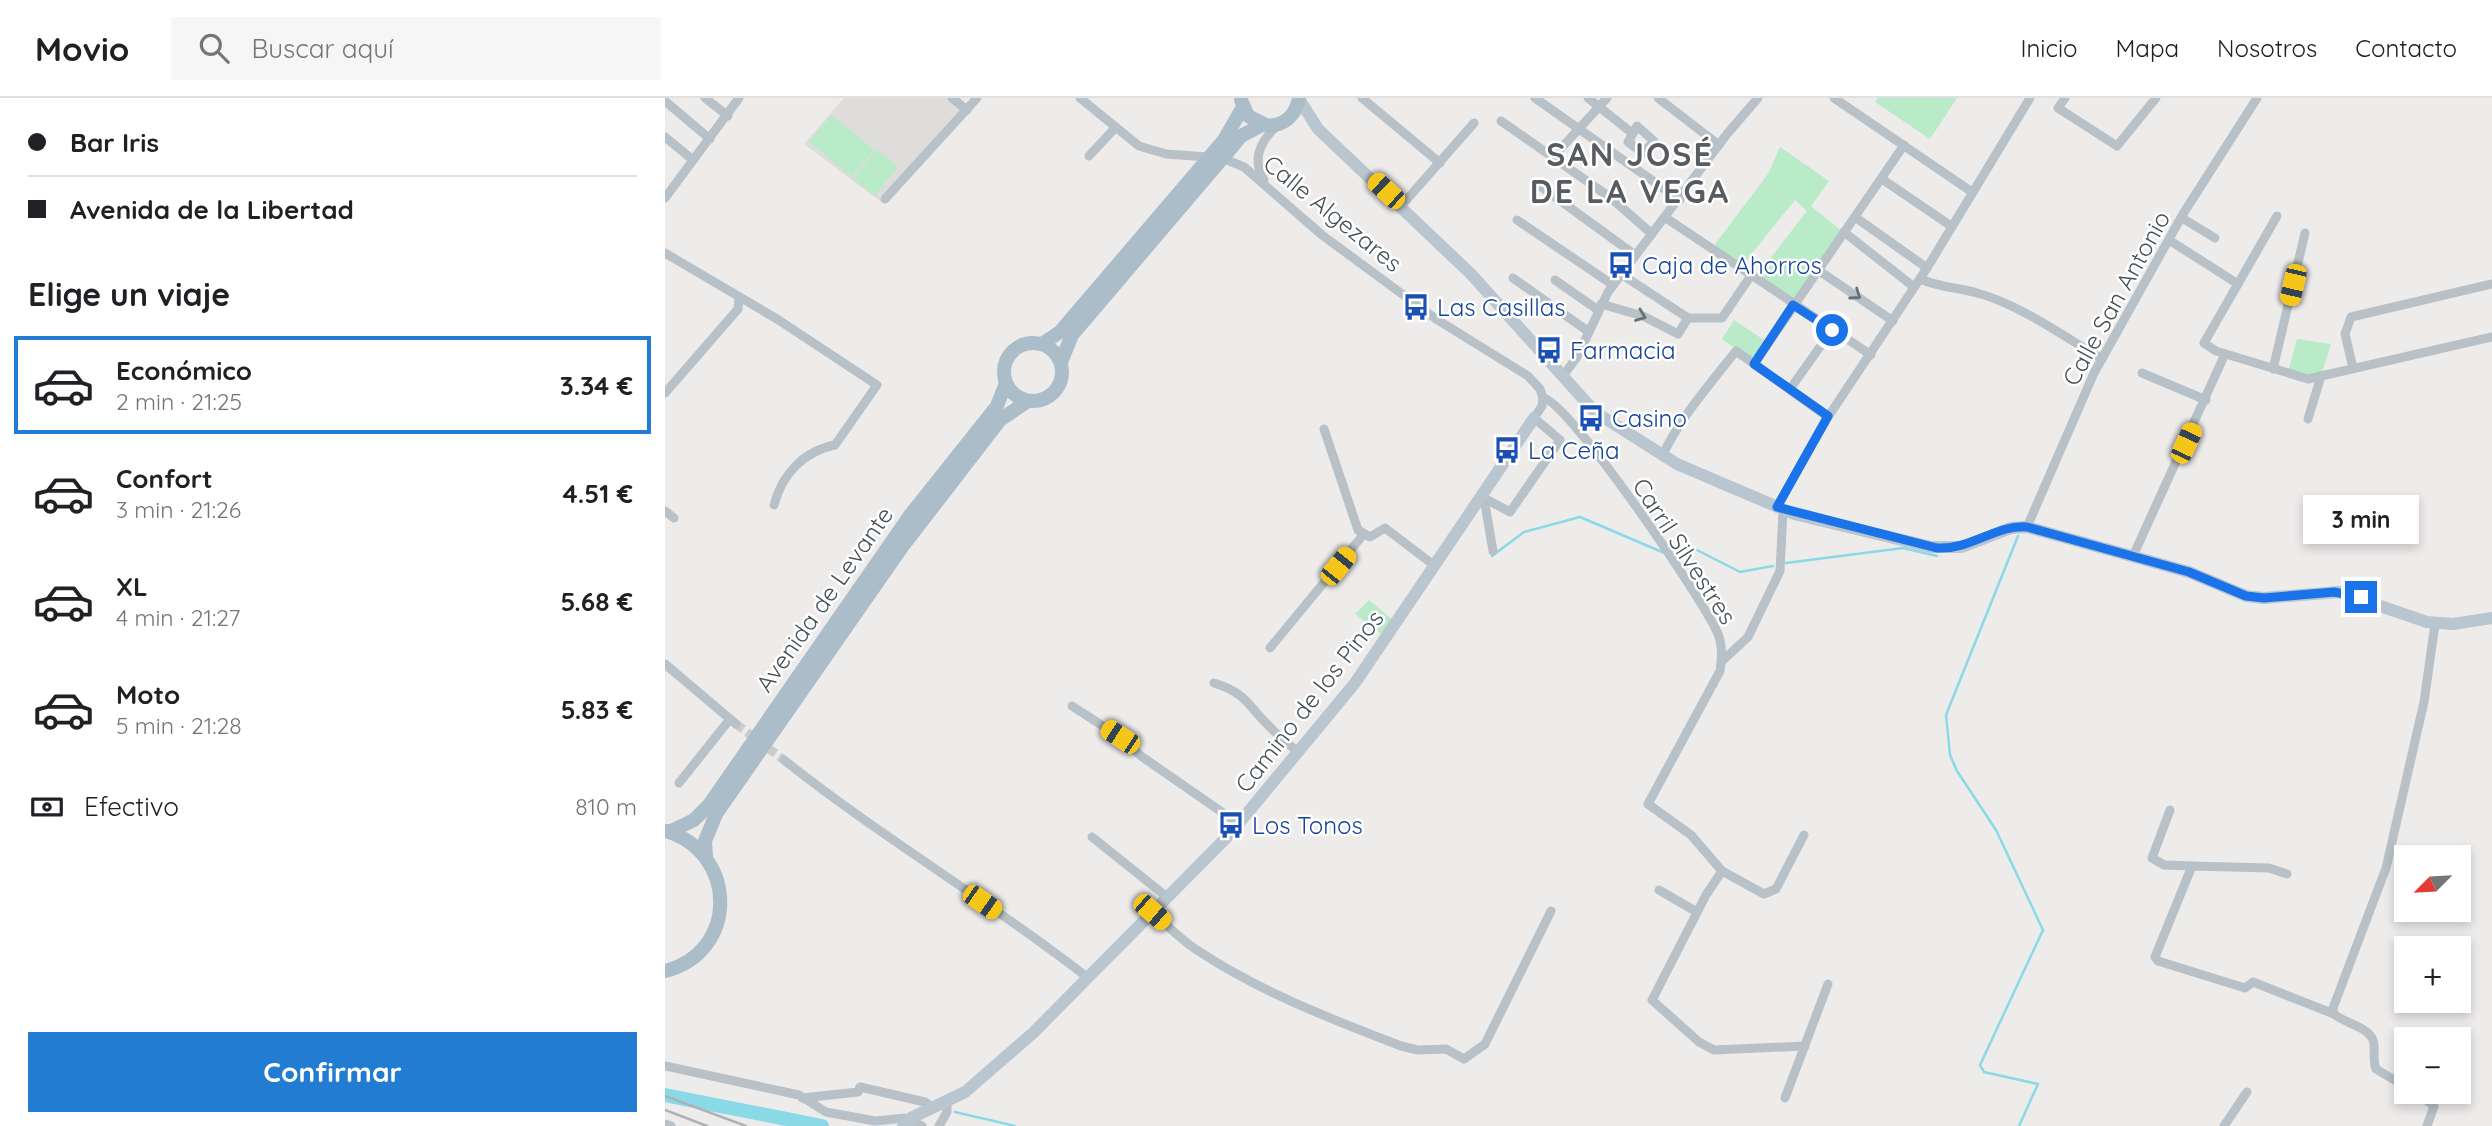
<!DOCTYPE html>
<html lang="es">
<head>
<meta charset="utf-8">
<style>
  :root { --surface:#fff; --page:#f6f6f6; --text:#202124; --muted:#757577; --line:#e0e0e0; --accent:#217cd2 }
  body { margin:0; font-family:Quicksand,sans-serif; background:var(--page); color:var(--text); height:100vh; display:flex; flex-direction:column; font-size:26px; white-space:nowrap }
  * { box-sizing:border-box; margin:0 }
  p { font-size:23px; color:var(--muted) }
  .icon { flex:none; width:38px; height:38px; fill:none; stroke:currentColor; stroke-width:2; stroke-linecap:round; stroke-linejoin:round }
  .map { position:relative; flex:1; overflow:hidden }
  .panel { display:flex; flex-direction:column; background:var(--surface); width:665px }
  .panel>* { flex:none }
  .top-card { display:grid; align-content:center; height:154px; padding:0 28px; background:var(--surface) }
  .needle { width:46px; rotate:246deg }
  .controls { position:absolute; left:1729px; top:747px; display:grid; gap:14px }
  .controls a { display:grid; place-items:center; width:77px; height:77px; border-radius:0px; background:var(--surface); box-shadow:0 4px 10px #0003; font-size:35px }
  .end { position:absolute; width:32px; height:32px; margin:-16px; border:9px solid #1a73e8; background:#fff; box-shadow:0 0 0 4px #fff }
  .from { border-radius:50% }
  .bubble { position:absolute; height:49px; border-radius:0px; background:var(--surface); box-shadow:0 4px 10px #0003; font-size:23px; font-weight:800; line-height:49px; text-align:center }
  .car { position:absolute; width:21px; height:42px; margin:-21px -10px; border-radius:9px; box-shadow:0 0 5px 2px #0007; background:linear-gradient(#f5c518 24%,#345 0 40%,#f5c518 0 76%,#345 0 86%,#f5c518 0) }
  .top-card b { display:flex; align-items:center; gap:24px; height:66px; font-size:26px }
  .top-card b+b { border-top:2px solid var(--line) }
  .top-card i { width:18px; height:18px; background:var(--text) }
  ul { padding:0; list-style:none }
  li { display:flex; align-items:center; gap:21px; height:98px; margin:0 14px 10px; padding:0 14px; border:4px solid transparent; border-radius:0px }
  li div { flex:1 }
  li b { display:block; font-size:26px }
  li em { font-style:normal; font-weight:800 }
  li.active { border-color:var(--accent) }
  li>.icon { width:63px; height:63px; stroke-width:1.5 }
  h2 { padding:0 28px; font-size:32px; line-height:84px }
  .pay { display:flex; align-items:center; gap:18px; height:77px; padding:0 28px; font-size:26px }
  .pay p { margin-inline-start:auto }
  .action { display:flex; gap:14px; margin-top:auto; padding:14px 28px }
  .action a { flex:1; height:80px; border-radius:0px; background:var(--accent); color:#fff; font-size:28px; font-weight:800; line-height:80px; text-align:center }
  header { display:flex; align-items:center; gap:42px; box-sizing:border-box; height:98px; padding:0 35px; background:var(--surface); border-bottom:2px solid var(--line) }
  header strong { font-size:33px }
  nav { display:flex; gap:38px; margin-inline-start:auto; font-size:24px }
  .search { width:490px; height:63px; background:var(--page); display:flex; align-items:center; gap:18px; box-sizing:border-box; padding:0 24px; border-radius:0px; color:var(--muted); font-size:26px }
  main { display:flex; flex:1; min-height:0 }
  .map>svg:first-child { display:block }
  .education { fill:#dfdcdc }
  .green { fill:#baebc9 }
  .lines { fill:none; stroke-linecap:round; stroke-linejoin:round }
  .stream { stroke:#89dae6; stroke-width:2.5 }
  .river { stroke:#89dae6; stroke-width:14 }
  .street-tunnel { stroke:#cccccd; stroke-width:9; stroke-dasharray:9 4.5; stroke-linecap:butt }
  .street { stroke:#b7c1c7; stroke-width:9 }
  .secondary { stroke:#b9c5cf; stroke-width:12 }
  .primary { stroke:#abbdc9; stroke-width:14 }
  .rail { stroke:#adb1b5; stroke-width:2.5 }
  .oneway { stroke:#677279 }
  .route { stroke:#1a73e8; stroke-width:9 }
  .labels { text-anchor:middle; dominant-baseline:central; stroke-width:5; stroke-linejoin:round; paint-order:stroke }
  .street-label { font-size:24px; fill:#455057; stroke:#fff }
  .transit-label { font-size:24px; fill:#164399; stroke:#fff; text-anchor:start }
  .district-label { font-size:32px; font-weight:bold; letter-spacing:2px; fill:#585c60; stroke:#fff }
</style>
</head>
<body>
<header>
<strong>Movio</strong>
<div class="search"><svg class="icon" aria-label="search" viewBox="0 0 24 24"><circle cx="10" cy="10" r="6"/><path d="M15 15l6 6"/></svg>Buscar aquí</div>
<nav><a>Inicio</a><a>Mapa</a><a>Nosotros</a><a>Contacto</a></nav>
</header>
<main>
<section class="panel">
<div class="top-card">
<b><i class="from"></i>Bar Iris</b>
<b><i></i>Avenida de la Libertad</b>
</div>
<h2>Elige un viaje</h2>
<ul>
<li class="active"><svg class="icon" aria-label="car" viewBox="0 0 24 24"><path d="M5 17H2v-5l4-1 3-4h7l3 4 3 1v5h-3M9 17h6M6 11h13"/><circle cx="7" cy="17" r="2"/><circle cx="17" cy="17" r="2"/></svg><div><b>Económico</b><p>2 min · 21:25</p></div><em>3.34 €</em></li>
<li><svg class="icon" aria-label="car" viewBox="0 0 24 24"><path d="M5 17H2v-5l4-1 3-4h7l3 4 3 1v5h-3M9 17h6M6 11h13"/><circle cx="7" cy="17" r="2"/><circle cx="17" cy="17" r="2"/></svg><div><b>Confort</b><p>3 min · 21:26</p></div><em>4.51 €</em></li>
<li><svg class="icon" aria-label="car" viewBox="0 0 24 24"><path d="M5 17H2v-5l4-1 3-4h7l3 4 3 1v5h-3M9 17h6M6 11h13"/><circle cx="7" cy="17" r="2"/><circle cx="17" cy="17" r="2"/></svg><div><b>XL</b><p>4 min · 21:27</p></div><em>5.68 €</em></li>
<li><svg class="icon" aria-label="car" viewBox="0 0 24 24"><path d="M5 17H2v-5l4-1 3-4h7l3 4 3 1v5h-3M9 17h6M6 11h13"/><circle cx="7" cy="17" r="2"/><circle cx="17" cy="17" r="2"/></svg><div><b>Moto</b><p>5 min · 21:28</p></div><em>5.83 €</em></li>
</ul>
<div class="pay"><svg class="icon" aria-label="cash" viewBox="0 0 24 24"><path d="M3 7h18v10H3z"/><circle cx="12" cy="12" r="2"/></svg>Efectivo<p>810 m</p></div>
<div class="action"><a>Confirmar</a></div>
</section>
<div class="map">
<svg width="1827" height="1028" viewBox="0 0 1827 1028">
  <rect width="100%" height="100%" fill="#eeebeb"/>
  <path class="education" d="M179 0H287L302 12 216 104 139 46Z"/>
  <g class="green">
    <path d="M1213 0H1292L1265 41 1210 4Z"/>
    <path d="M166 17 209 51 187 79 144 44Z"/>
    <path d="M1115 49 1164 83 1146 108 1178 134 1127 206 1090 180 1142 113 1130 102 1076 169 1047 150 1103 76Z"/>
    <path d="M211 51 233 68 210 98 188 81Z"/>
    <path d="M1069 222 1102 244 1089 264 1057 241Z"/>
    <path d="M1632 241 1666 246 1656 278 1643 281 1623 274Z"/>
    <path d="M704 502 728 522 719 538 690 516Z"/>
  </g>
  <g class="lines">
    <g class="stream">
      <path d="M1353 438 1281 617 1285 657 1292 673 1331 732 1378 832 1315 967 1319 974 1373 986 1354 1028"/>
      <path d="M1020 452 1030 451 1075 474 1108 468"/>
      <path d="M827 458 859 434 915 419 997 454"/>
      <path d="M1121 465 1238 450 1272 458"/>
      <path d="M290 1014 350 1028"/>
    </g>
    <path class="river" d="M0 997 157 1028"/>
    <path class="street-tunnel" d="M71 626 119 662"/>
    <g class="street">
      <path d="M40 0 63 18"/>
      <path d="M287 0 302 12"/>
      <path d="M415 0 474 48 501 56 557 60 579 69 657 137 771 221 863 278 875 291 878 300"/>
      <path d="M697 0 775 65"/>
      <path d="M870 0 1015 102"/>
      <path d="M923 0 967 35"/>
      <path d="M993 0 1054 47"/>
      <path d="M1169 0 1307 94"/>
      <path d="M1400 0 1393 10 1452 48 1491 0"/>
      <path d="M0 3 45 41"/>
      <path d="M836 23 946 100 987 136"/>
      <path d="M972 28 989 43 978 55 963 44Z"/>
      <path d="M0 39 28 62"/>
      <path d="M424 58 450 30"/>
      <path d="M889 58 942 0"/>
      <path d="M1217 81 1286 128"/>
      <path d="M599 82C586 61 596 42 613 27"/>
      <path d="M871 85 970 157"/>
      <path d="M0 100 74 0"/>
      <path d="M220 101 312 0"/>
      <path d="M737 107 809 25"/>
      <path d="M1612 118 1539 245 1551 253 1643 281 1827 239"/>
      <path d="M1190 119 1262 170"/>
      <path d="M1001 120 1206 257"/>
      <path d="M1517 120 1550 140"/>
      <path d="M852 122 948 187"/>
      <path d="M1179 134 1249 189"/>
      <path d="M1504 142 1573 186"/>
      <path d="M0 155 112 221 212 287 170 347C139 353 117 376 109 407"/>
      <path d="M1153 172 1228 223"/>
      <path d="M956 176 1023 220H1057L1085 179"/>
      <path d="M848 180 924 234"/>
      <path d="M1255 181C1276 190 1292 189 1312 195 1354 206 1400 239 1437 261"/>
      <path d="M890 182 933 212"/>
      <path d="M936 206 978 218 1013 236 1023 220"/>
      <path d="M1089 266 1239 47"/>
      <path d="M1688 270 1680 236 1686 219 1827 186"/>
      <path d="M1608 271 1640 135"/>
      <path d="M1477 275 1541 302"/>
      <path d="M898 278 912 259 943 194 1062 36 1093 0"/>
      <path d="M1125 291 1167 232"/>
      <path d="M0 295 73 211 74 199"/>
      <path d="M878 300C902 301 1040 504 1053 536 1058 548 1057 561 1055 573L983 706 1026 737 1057 773"/>
      <path d="M1643 321 1656 278"/>
      <path d="M659 331 693 432 705 439 720 430 770 468"/>
      <path d="M997 358C1016 319 1044 287 1071 253L1163 319"/>
      <path d="M816 398 819 400 828 453"/>
      <path d="M819 400 845 414 895 342 869 320 877 308 878 300"/>
      <path d="M1112 409 1163 319 1262 170 1365 0"/>
      <path d="M0 413 9 420"/>
      <path d="M1362 429 1429 275 1518 116 1592 0"/>
      <path d="M1468 458 1560 256"/>
      <path d="M605 550 698 437"/>
      <path d="M1056 564 1083 539 1115 473 1118 412"/>
      <path d="M0 566 71 626"/>
      <path d="M549 585C583 596 581 606 604 628 613 638 623 646 633 654"/>
      <path d="M407 608 455 639 476 658 574 726"/>
      <path d="M119 662C217 740 325 803 423 880"/>
      <path d="M14 685 65 621"/>
      <path d="M1505 712 1487 760 1499 767 1527 768"/>
      <path d="M427 739 502 799"/>
      <path d="M1057 773 1041 797 987 902 1034 944 1049 952 1140 948"/>
      <path d="M1057 773 1099 796 1111 791 1139 737"/>
      <path d="M1622 776 1604 770 1527 768 1490 859 1493 863 1580 890 1588 884 1669 916"/>
      <path d="M994 792 1032 814"/>
      <path d="M487 814C502 827 516 842 532 852 595 894 666 921 736 948L753 952 781 951 799 961 820 946 886 813"/>
      <path d="M0 968 134 997 161 1014 210 1023 240 1020 257 1028"/>
      <path d="M1741 989 1711 971C1707 961 1711 951 1708 942 1702 928 1679 925 1669 916L1668 910 1721 770 1759 604 1770 526"/>
      <path d="M1751 994 1769 1008 1762 1028"/>
      <path d="M137 1000 193 994 195 989 260 1004 268 1010"/>
      <path d="M1120 1000 1163 886"/>
      <path d="M0 1026 6 1028"/>
      <path d="M274 1028 282 1014V1004"/>
      <path d="M1559 1028 1582 994"/>
    </g>
    <g class="secondary">
      <path d="M634 1 653 31 806 176 930 314 1012 366 1129 416 1266 449H1297L1346 430 1362 429 1524 474 1581 498 1599 500 1674 494 1762 524 1788 526 1827 520"/>
      <path d="M238 1028 246 1020 300 994 368 935 565 736 690 585 869 320"/>
    </g>
    <g class="primary">
      <path d="M576 2 583 18 603 28C620 27 631 17 634 0"/>
      <circle cx="368" cy="274" r="29"/>
      <path d="M377 246 395 234 559 42 578 9"/>
      <path d="M396 264 407 237 567 49 576 38 597 27"/>
      <path d="M4 734 29 722 44 707 246 416 332 308 341 285"/>
      <path d="M41 759 40 743 51 716 237 449 335 322 363 303"/>
      <path d="M0 873C74 854 73 755 1 733"/>
    </g>
    <g class="rail">
      <path d="M0 998 81 1028"/>
      <path d="M0 1012 42 1028"/>
    </g>
  </g>
  <defs><path id="oneway-chevron" d="M-2-3.5L2.5 0L-2 3.5" fill="none" stroke-width="1.6" stroke-linecap="round" stroke-linejoin="round" transform="scale(1.75)"/></defs>
  <g class="oneway">
    <use href="#oneway-chevron" transform="translate(1191 197) rotate(35)"/>
    <use href="#oneway-chevron" transform="translate(976 218) rotate(21)"/>
  </g>
  <g class="lines">
    <path class="route" d="M1167 232 1128 207 1089 266 1163 318 1112 409 1272 450C1306 452 1332 426 1362 429L1524 474 1581 498 1599 500 1669 494 1696 499"/>
  </g>
  <defs>
    <symbol id="bus-bare" viewBox="-9 -9 18 18"><path d="M-5-6H5V4H4V6H2V4H-2V6H-4V4H-5ZM-3.5-4V0h7V-4ZM-3.5 1.2v1.5H-2V1.2ZM2 1.2v1.5H3.5V1.2Z" fill="#1a4fb4" stroke="#fff" stroke-width="2.5" paint-order="stroke"/></symbol>
  </defs>
  <g fill-rule="evenodd">
    <use href="#bus-bare" x="937" y="148" width="38" height="38"/>
    <use href="#bus-bare" x="732" y="190" width="38" height="38"/>
    <use href="#bus-bare" x="865" y="233" width="38" height="38"/>
    <use href="#bus-bare" x="907" y="301" width="38" height="38"/>
    <use href="#bus-bare" x="823" y="333" width="38" height="38"/>
    <use href="#bus-bare" x="547" y="708" width="38" height="38"/>
  </g>
  <g class="labels">
    <g class="street-label">
      <text transform="translate(668 115) rotate(39)">Calle Algezares</text>
      <text transform="translate(1451 200) rotate(-61)">Calle San Antonio</text>
      <text transform="translate(1020 453) rotate(57)">Carril Silvestres</text>
      <text transform="translate(159 501) rotate(-55)">Avenida de Levante</text>
      <text transform="translate(644 603) rotate(-52)">Camino de los Pinos</text>
    </g>
    <g class="transit-label">
      <text x="977" y="167">Caja de Ahorros</text>
      <text x="772" y="209">Las Casillas</text>
      <text x="905" y="252">Farmacia</text>
      <text x="947" y="320">Casino</text>
      <text x="863" y="352">La Ceña</text>
      <text x="587" y="727">Los Tonos</text>
    </g>
    <g class="district-label">
      <text x="965" y="56">SAN JOSÉ<tspan x="965" dy="37">DE LA VEGA</tspan></text>
    </g>
  </g>
</svg>
<div class="controls">
<a><svg class="needle" viewBox="-14 -14 28 28"><path d="M0-13l5 13h-10z" fill="#e53935"/><path d="M0 13l5-13h-10z" fill="#757577"/></svg></a>
<a>+</a>
<a>−</a>
</div>
<i class="end from" style="left:1167px;top:232px"></i>
<i class="end" style="left:1696px;top:499px"></i>
<div class="bubble" style="left:1638px;top:397px;width:116px">3 min</div>
<i class="car" style="left:721px;top:93px;rotate:313deg"></i>
<i class="car" style="left:1628px;top:187px;rotate:193deg"></i>
<i class="car" style="left:1521px;top:345px;rotate:25deg"></i>
<i class="car" style="left:673px;top:468px;rotate:39deg"></i>
<i class="car" style="left:455px;top:639px;rotate:303deg"></i>
<i class="car" style="left:317px;top:804px;rotate:125deg"></i>
<i class="car" style="left:487px;top:814px;rotate:131deg"></i>
</div>
</main>
</body>
</html>
